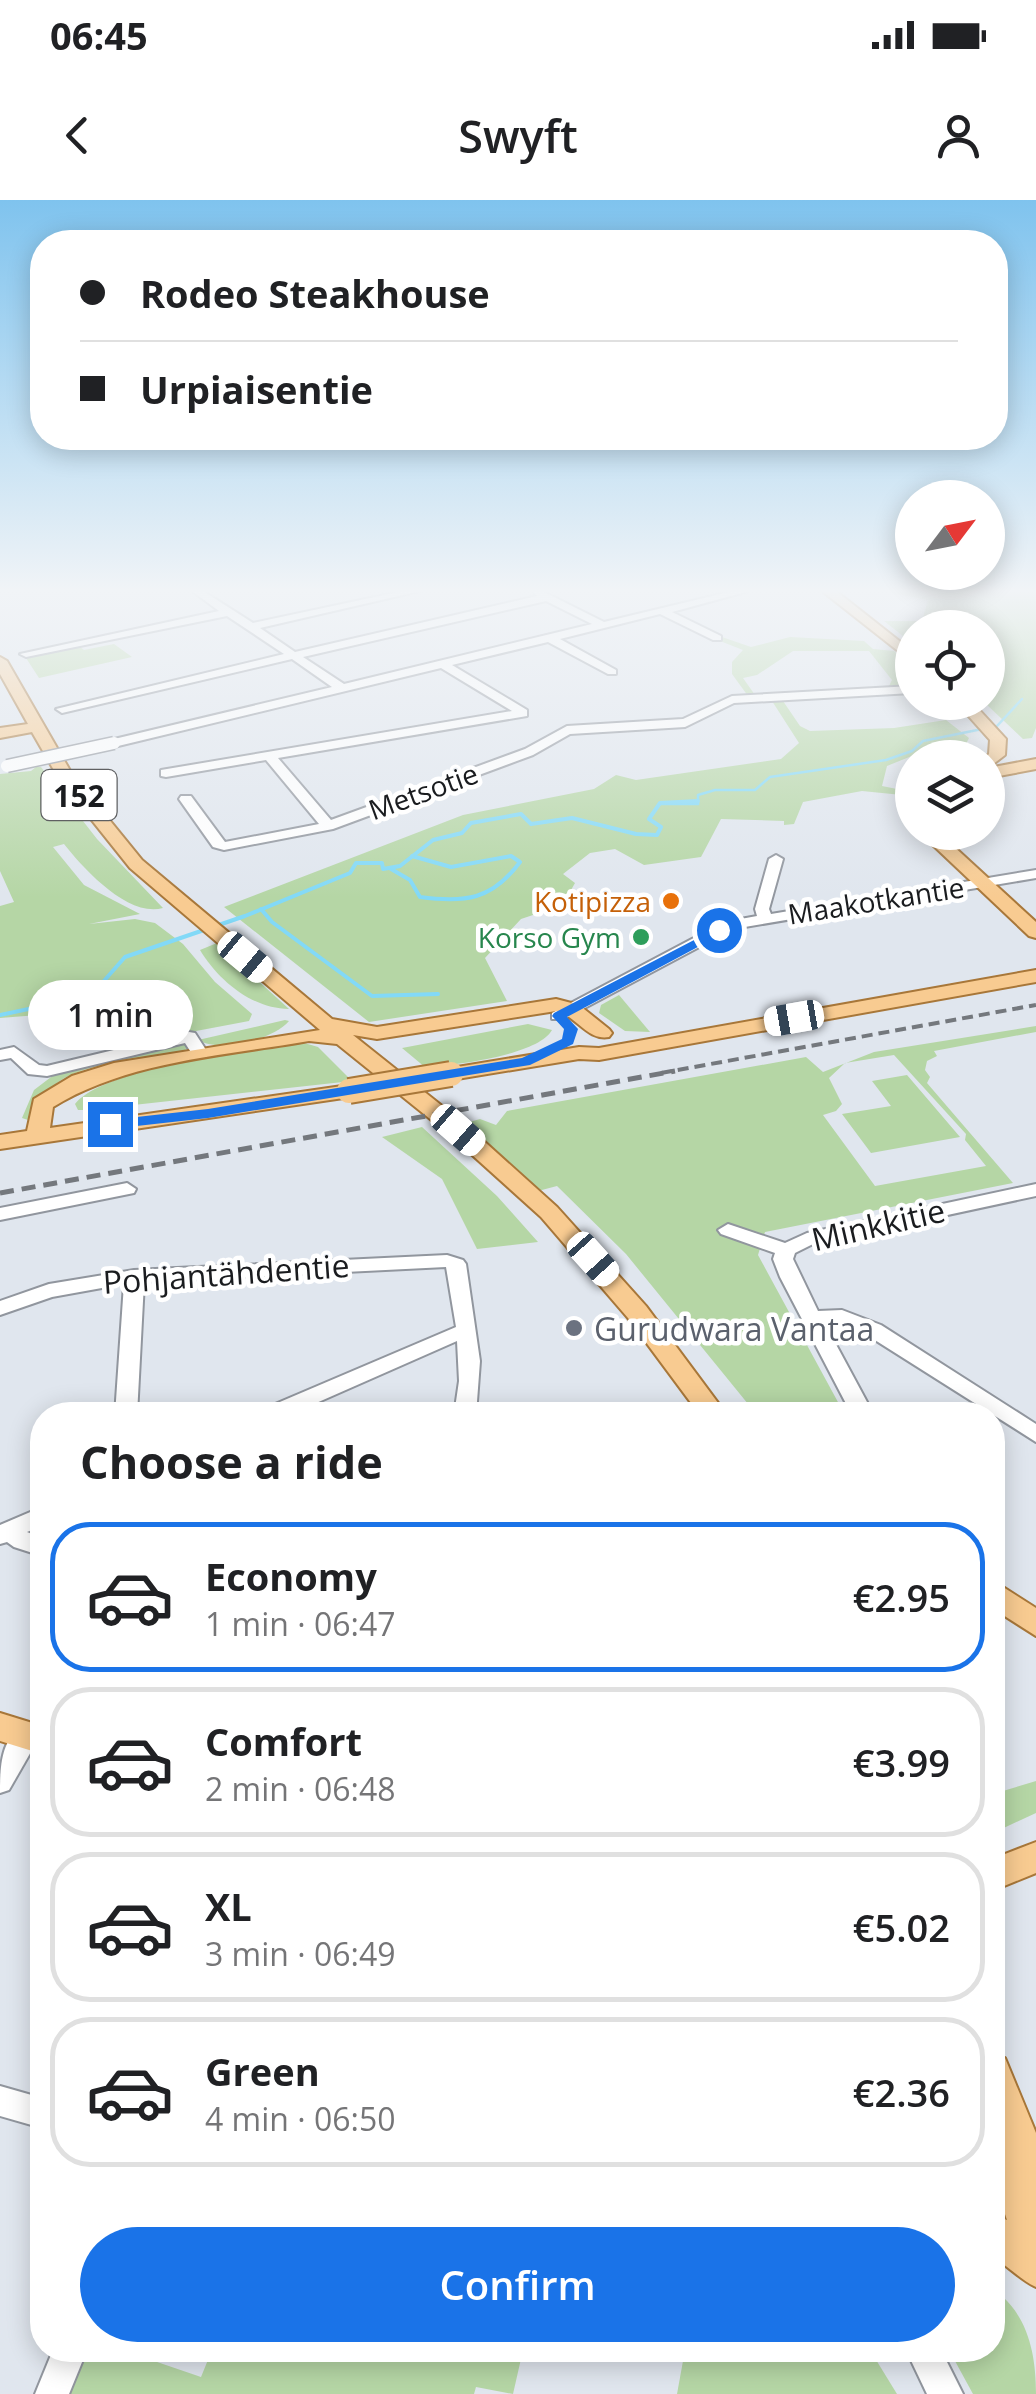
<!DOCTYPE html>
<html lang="en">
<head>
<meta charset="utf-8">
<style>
  :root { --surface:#fff; --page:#f2f2f2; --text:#202124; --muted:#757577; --line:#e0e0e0; --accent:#1a73e8 }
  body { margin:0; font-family:"Open Sans",sans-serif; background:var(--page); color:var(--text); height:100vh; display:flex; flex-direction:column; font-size:38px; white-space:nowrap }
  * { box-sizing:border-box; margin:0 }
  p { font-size:32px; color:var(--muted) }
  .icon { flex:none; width:55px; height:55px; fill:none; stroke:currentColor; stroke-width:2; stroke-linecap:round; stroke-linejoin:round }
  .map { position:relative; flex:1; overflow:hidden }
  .sheet { position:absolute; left:30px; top:1202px; width:975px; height:960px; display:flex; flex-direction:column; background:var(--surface); border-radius:40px; box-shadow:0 5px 25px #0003 }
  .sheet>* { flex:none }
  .guide { position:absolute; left:30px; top:30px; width:978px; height:220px; border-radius:40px; box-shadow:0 5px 25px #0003; display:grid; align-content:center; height:220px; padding:0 50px; background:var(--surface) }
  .needle { width:65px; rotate:58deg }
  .tools { position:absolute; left:895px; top:280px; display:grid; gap:20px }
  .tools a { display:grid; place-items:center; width:110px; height:110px; border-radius:50%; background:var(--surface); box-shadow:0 5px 25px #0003; font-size:50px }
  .end { position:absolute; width:45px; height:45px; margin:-22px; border:12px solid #1a73e8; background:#fff; box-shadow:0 0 0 5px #fff }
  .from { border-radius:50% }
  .bubble { position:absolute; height:70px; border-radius:35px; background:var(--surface); box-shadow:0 5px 25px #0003; font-size:32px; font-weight:600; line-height:70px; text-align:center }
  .car { position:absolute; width:30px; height:60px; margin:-30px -15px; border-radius:12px; box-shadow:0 0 8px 2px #0007; background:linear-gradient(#fff 24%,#345 0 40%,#fff 0 76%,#345 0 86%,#fff 0) }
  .guide b { display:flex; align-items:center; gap:35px; height:95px; font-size:38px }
  .guide b+b { border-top:2px solid var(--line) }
  .guide i { width:25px; height:25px; background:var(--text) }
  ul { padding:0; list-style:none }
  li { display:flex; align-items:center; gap:30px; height:150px; margin:0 20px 15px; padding:0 30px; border:5px solid var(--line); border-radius:40px }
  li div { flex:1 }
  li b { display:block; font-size:38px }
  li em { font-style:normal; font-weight:600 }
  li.on { border-color:var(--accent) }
  li>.icon { width:90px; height:90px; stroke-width:1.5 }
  h2 { padding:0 50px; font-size:45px; line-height:120px }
  .button { display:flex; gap:20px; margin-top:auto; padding:20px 50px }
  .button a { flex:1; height:115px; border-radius:60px; background:var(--accent); color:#fff; font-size:40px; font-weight:600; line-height:115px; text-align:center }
  .status { display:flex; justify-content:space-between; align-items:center; height:70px; padding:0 50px; background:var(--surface); direction:ltr }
  .status svg { height:28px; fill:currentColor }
  header { display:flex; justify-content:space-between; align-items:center; height:130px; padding:0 50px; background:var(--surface); font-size:45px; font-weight:600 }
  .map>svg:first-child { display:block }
  .green { fill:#b5d6a5; fill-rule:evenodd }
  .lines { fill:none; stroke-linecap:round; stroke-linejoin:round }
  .stream-far1 { stroke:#82d9f7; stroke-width:2.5 }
  .stream { stroke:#82d9f7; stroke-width:4 }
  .minor-casing { stroke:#91969e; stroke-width:4 }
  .major-casing { stroke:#a87739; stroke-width:4 }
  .minor { fill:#fff; fill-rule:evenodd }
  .major { fill:#f8cb91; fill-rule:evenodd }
  .rail-far1 { stroke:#74787d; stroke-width:4; stroke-dasharray:11 6; stroke-linecap:butt }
  .rail { stroke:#74787d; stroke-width:5; stroke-dasharray:14 8; stroke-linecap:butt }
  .minor-bridge-casing { stroke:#91969e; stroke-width:15; stroke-linecap:butt }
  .major-bridge-casing { stroke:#a87739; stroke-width:28; stroke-linecap:butt }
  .minor-bridge { stroke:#fff; stroke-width:12 }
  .major-bridge { stroke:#f8cb91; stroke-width:24 }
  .route { fill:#1a73e8 }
  .food-dot { fill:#e8710a; stroke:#fff; stroke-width:4 }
  .leisure-dot { fill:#2e9e5b; stroke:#fff; stroke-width:4 }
  .worship-dot { fill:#6b7280; stroke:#fff; stroke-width:4 }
  .labels { text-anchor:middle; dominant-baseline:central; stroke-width:9; stroke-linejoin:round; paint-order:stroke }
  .far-street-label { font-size:28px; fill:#1a1c1f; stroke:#fff }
  .far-food-label { font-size:28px; fill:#c56008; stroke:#fff; text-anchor:end }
  .far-leisure-label { font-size:28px; fill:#27864d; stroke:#fff; text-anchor:end }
  .shield { fill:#fff; stroke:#5f6062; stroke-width:2.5 }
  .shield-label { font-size:30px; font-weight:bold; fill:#1a1c1f }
  .street-label { font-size:32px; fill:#1a1c1f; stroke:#fff }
  .worship-label { font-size:32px; fill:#5b616d; stroke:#fff; text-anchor:start }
</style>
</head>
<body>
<div class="status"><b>06:45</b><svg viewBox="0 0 49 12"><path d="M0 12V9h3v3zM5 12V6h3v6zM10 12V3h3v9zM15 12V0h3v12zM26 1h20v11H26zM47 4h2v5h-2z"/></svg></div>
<header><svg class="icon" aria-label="back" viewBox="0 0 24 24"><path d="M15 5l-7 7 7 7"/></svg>Swyft<svg class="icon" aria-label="person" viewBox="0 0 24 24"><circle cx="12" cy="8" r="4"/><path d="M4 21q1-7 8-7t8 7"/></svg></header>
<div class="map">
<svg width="1036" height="2194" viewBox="0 0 1036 2194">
  <rect width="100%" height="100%" fill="#e0e6ee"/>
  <g class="green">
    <path d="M882 391H1036V528L1032 538 1023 539 985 503 988 428H912V443L884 421H922L928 400Z"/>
    <path d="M722 437 751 447 790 437 864 441 873 449 894 451 912 467V485L878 488 889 486 892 480 869 451H793L757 475 743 478 755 495 748 496 732 474V462L743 450 715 439Z"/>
    <path d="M114 444 132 457 39 478 26 458 79 446 84 450Z"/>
    <path d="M772 501H783L800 526 810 531 894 528 946 520 969 538 966 544 934 547 887 566 882 586 912 592V596L862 591 803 602 794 624 784 625V621L721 619 701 657 644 665 615 649 590 653 563 674 575 683 567 697 540 699 536 714 521 719 485 758 507 801 369 822 224 707 463 615 594 589 616 575 636 580 781 559 799 543Z"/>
    <path d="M36 567H41L97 639 163 708C128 718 83 668 64 644L53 647 84 685 140 714 89 724 135 719 155 723 183 744 215 782 252 814 249 821 122 845 74 798 51 814 0 818V706L14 702 0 671V574L31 571Z"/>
    <path d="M217 743 289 809C252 809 218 780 200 750Z"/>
    <path d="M619 795 650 832 625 831 599 813 601 805Z"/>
    <path d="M285 820 289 821C273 840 219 853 198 840Z"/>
    <path d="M528 824 552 830C537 856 456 864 426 868L402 848Z"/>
    <path d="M1036 826V832L934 851 937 856 927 861 925 870 930 877 927 883 1013 983 765 1032 758 1055 845 1215H757L626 1054 557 986 538 991 466 923 480 919 496 925 507 911 806 857 823 872 874 852ZM894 855 966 934 965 940 986 966 875 986 823 915 836 911 842 904 829 878 845 863Z"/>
    <path d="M301 842 318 847 352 881 88 910H78L75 904C104 868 252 849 301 842Z"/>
    <path d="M184 843 191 847C138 876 58 844 31 921L22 918 34 890 59 871Z"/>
    <path d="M907 875 960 937 871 953 842 914 891 906 872 881Z"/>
    <path d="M422 927 497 996 538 1042 477 1049 442 979 382 937Z"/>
    <path d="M1036 1581V1613L993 1633V1594Z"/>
    <path d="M1003 2097C1030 2122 1036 2159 1036 2194H973L949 2150H992L993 2099Z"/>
    <path d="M86 2150H122L201 2177 212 2150H523L513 2194 476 2187 474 2194H68Z"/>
    <path d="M685 2150H870L897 2194H677Z"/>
  </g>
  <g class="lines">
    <g class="stream-far1">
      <path d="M659 604H698"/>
      <path d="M698 604V595L715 590H755L770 577 886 560 912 551 923 541 997 526 1022 499"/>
    </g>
    <g class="stream">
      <path d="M391 669 410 680 420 697C465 703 492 700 520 662L511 656 451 667 412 656"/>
      <path d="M261 709 272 722 372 796 438 794"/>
      <path d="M0 815 71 800 103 782 125 757 245 716 350 673 356 663H382L383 669 400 666 433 640 462 633 471 623 521 614 531 624 572 618 636 634 657 635 661 627 649 619 660 603 698 601"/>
    </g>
    <defs>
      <g id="minor">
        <path d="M192 391H203L253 423 403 391H420L260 428 295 452 537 396 533 391H542L604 422 733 391H749L672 412 721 436V440H713L660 414 560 439 616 470V474H608L548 442 452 465 527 510V516L278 558 331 620 525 549 567 526 683 519 732 496 912 486V493L734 503 685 527 570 534 533 555 333 629 224 650 213 647 179 599 181 596H191L225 642 319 624 266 560 166 577 161 576V570L512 511 441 468 114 547 108 543 110 540 332 487 292 459 62 513 56 509 284 454 227 416 26 457 20 454 219 411ZM546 401 592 424 344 484 303 457Z"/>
        <path d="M776 655 783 659 769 709 771 714 1036 670V678L733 729 564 819H552V813L724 722 757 716 755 709 769 659Z"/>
        <path d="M189 832 195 833 208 853 206 857H194L185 843 47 876 28 874 11 858 0 860V850L14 847 39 865 47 866Z"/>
        <path d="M127 983 136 989 134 993 0 1020V1008Z"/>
        <path d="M1036 984V996L813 1044 795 1053 793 1059 818 1111 842 1110 881 1125 1036 1224V1242L867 1135 840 1124H825L874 1215H852L780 1077 773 1059 775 1053 721 1034 718 1030 728 1024 785 1043 807 1033Z"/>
        <path d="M447 1055 463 1060 466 1064 480 1161 476 1215H454L459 1181 457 1141 289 1215H258L261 1210 456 1127 446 1067 144 1082 137 1215H115L124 1084 52 1097 0 1115V1101L49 1084 134 1070Z"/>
        <path d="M42 1307V1326L27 1332 42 1338V1356L14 1347 7 1342 0 1344V1325Z"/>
        <path d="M27 1525 36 1528 40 1536 9 1590 0 1593C0 1569 0 1535 27 1525Z"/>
        <path d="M0 1886 42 1898V1928L0 1916Z"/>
        <path d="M53 2150H87L69 2194H35Z"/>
        <path d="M906 2150H941L963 2194H927Z"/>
      </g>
      <g id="major">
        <path d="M822 391H836L912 451V462Z"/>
        <path d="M0 457 7 461 72 574 142 660 332 819 377 827 556 799 579 805 609 829 612 833 609 837C587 841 577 816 556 811L377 839 353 835 466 925 557 1007 646 1106 727 1215H700L628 1118 541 1017 450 935 337 844 309 841C223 856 128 861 53 907L50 928 349 885 360 891 357 896 0 949V935L27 931 34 899 72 876 114 863 320 830 130 668 59 579 32 532 0 538V528L28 524 0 474Z"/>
        <path d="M956 502H972L1006 539 1005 555 988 568 985 558 989 554 990 540Z"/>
        <path d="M1036 559V569L988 578V568Z"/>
        <path d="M919 632H938L1036 722V738L1029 736Z"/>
        <path d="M1036 770V782L599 860 579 859 451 880 440 874 451 868 579 847 599 848Z"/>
        <path d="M992 1380 1036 1408V1436L992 1408Z"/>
        <path d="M0 1513 42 1526V1554L0 1541Z"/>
        <path d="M1036 1642V1673L992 1691V1659Z"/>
        <path d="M992 1852 1005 1858 1036 1933V2087C1019 2079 1009 2066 992 2057V2014L1007 2020 992 1976Z"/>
      </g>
    </defs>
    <use href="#minor" class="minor-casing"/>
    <use href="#major" class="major-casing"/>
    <use href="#minor" class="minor"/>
    <use href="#major" class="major"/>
    <path class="rail-far1" d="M661 873 1036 805"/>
    <path class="rail" d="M0 993 675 871"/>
    <defs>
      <path id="minor-bridge" d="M7 566 114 543"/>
      <path id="major-bridge" d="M349 891 451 874"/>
    </defs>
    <use href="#minor-bridge" class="minor-bridge-casing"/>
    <use href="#major-bridge" class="major-bridge-casing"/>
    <use href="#minor-bridge" class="minor-bridge"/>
    <use href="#major-bridge" class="major-bridge"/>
  </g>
  <linearGradient id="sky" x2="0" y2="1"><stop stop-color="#7fc3ee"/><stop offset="0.56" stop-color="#f1f4f7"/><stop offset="1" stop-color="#f1f4f7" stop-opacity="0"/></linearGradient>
  <rect width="1036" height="698" fill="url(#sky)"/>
  <path class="route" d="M719 727 724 733 567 817 578 829 573 844 530 865 208 918 110 929 103 924 110 920 208 909 522 858 562 839 564 829 552 816 554 813Z"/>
  <circle class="food-dot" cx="671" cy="701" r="10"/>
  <circle class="leisure-dot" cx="641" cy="737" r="10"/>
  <circle class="worship-dot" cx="574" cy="1128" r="10"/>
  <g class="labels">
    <g class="far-street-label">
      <text transform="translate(423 591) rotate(-20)">Metsotie</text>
      <text transform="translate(876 700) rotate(-9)">Maakotkantie</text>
    </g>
    <g class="far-food-label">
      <text x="651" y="701">Kotipizza</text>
    </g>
    <g class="far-leisure-label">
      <text x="621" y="737">Korso Gym</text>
    </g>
    <rect class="shield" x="41.5" y="570" width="75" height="50" rx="8"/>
    <g class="shield-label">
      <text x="79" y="595">152</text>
    </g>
    <g class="street-label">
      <text transform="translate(878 1024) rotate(-13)">Minkkitie</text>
      <text transform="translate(226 1073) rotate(-4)">Pohjantähdentie</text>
    </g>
    <g class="worship-label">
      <text x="594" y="1128">Gurudwara Vantaa</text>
    </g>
  </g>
</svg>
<div class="tools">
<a><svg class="needle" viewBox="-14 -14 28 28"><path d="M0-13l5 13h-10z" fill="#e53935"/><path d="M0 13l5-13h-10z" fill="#757577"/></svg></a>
<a><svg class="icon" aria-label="locate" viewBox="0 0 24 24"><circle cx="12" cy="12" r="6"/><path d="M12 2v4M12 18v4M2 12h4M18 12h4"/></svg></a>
<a><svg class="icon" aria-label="layers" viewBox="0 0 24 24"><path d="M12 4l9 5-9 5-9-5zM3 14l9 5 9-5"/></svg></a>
</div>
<i class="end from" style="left:719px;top:730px"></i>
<i class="end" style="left:110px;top:924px"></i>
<div class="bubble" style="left:28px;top:780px;width:165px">1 min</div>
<i class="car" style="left:245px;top:757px;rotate:130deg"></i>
<i class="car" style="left:794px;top:818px;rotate:260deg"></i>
<i class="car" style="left:458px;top:930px;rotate:131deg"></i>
<i class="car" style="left:593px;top:1059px;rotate:138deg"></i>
<div class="guide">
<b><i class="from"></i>Rodeo Steakhouse</b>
<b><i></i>Urpiaisentie</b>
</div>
<section class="sheet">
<h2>Choose a ride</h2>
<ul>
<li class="on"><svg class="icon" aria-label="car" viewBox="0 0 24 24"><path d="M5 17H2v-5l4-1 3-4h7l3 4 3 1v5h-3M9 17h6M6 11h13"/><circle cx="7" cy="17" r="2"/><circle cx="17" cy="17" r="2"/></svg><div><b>Economy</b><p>1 min · 06:47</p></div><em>€2.95</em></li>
<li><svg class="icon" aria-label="car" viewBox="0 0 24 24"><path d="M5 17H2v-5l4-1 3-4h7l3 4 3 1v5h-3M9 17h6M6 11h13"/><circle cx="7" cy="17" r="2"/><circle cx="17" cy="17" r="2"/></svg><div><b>Comfort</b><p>2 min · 06:48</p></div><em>€3.99</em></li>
<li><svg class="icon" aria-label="car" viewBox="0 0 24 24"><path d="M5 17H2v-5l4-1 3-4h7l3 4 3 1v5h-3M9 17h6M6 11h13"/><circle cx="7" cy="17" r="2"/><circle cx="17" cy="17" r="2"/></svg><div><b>XL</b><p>3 min · 06:49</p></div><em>€5.02</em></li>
<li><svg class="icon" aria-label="car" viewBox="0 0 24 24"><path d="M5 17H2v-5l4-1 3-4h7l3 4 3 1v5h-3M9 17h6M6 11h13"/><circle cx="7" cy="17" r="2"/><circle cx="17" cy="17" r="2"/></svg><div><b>Green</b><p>4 min · 06:50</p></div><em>€2.36</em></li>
</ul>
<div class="button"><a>Confirm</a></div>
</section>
</div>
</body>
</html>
